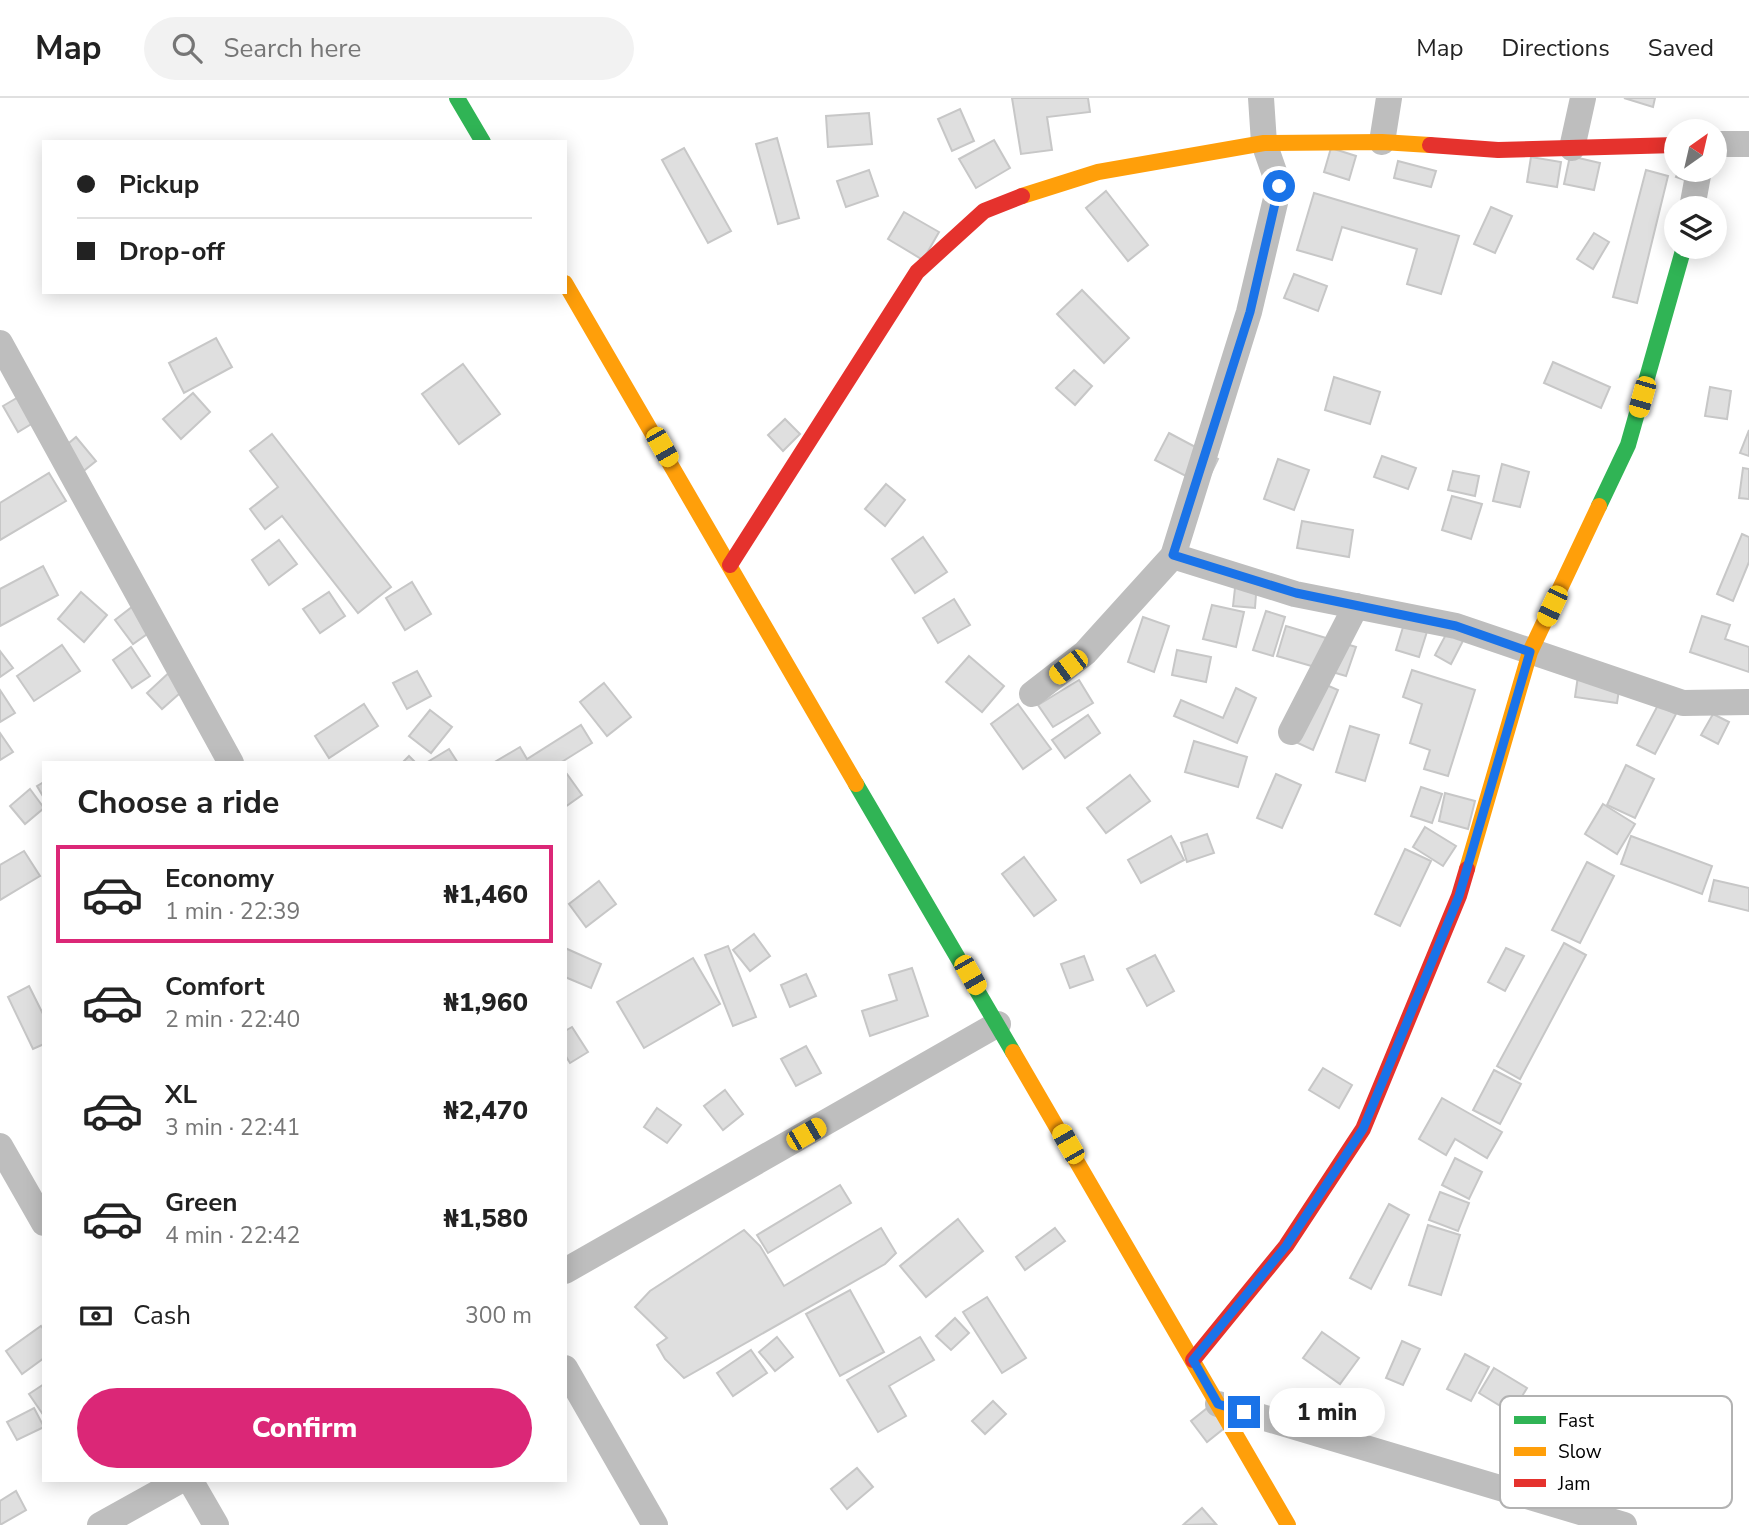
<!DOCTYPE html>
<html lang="en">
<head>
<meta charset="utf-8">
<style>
  :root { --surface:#fff; --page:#f2f2f2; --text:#222; --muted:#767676; --line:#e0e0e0; --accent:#db2777 }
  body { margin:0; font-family:"Nunito Sans",sans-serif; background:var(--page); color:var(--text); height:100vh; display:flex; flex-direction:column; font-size:26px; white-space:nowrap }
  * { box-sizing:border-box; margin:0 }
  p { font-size:23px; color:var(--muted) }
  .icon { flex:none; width:38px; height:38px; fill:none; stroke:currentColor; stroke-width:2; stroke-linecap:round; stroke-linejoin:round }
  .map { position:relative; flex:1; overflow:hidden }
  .side { position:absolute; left:42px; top:663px; width:525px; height:721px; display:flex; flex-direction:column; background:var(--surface); border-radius:0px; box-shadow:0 4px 18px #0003 }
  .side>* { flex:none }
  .guide { position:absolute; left:42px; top:42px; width:525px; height:154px; border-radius:0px; box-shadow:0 4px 18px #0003; display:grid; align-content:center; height:154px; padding:0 35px; background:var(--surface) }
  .needle { width:46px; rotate:34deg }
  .fabs { position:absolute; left:1664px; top:21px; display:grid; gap:14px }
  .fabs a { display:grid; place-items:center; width:63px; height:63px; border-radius:50%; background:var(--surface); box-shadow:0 4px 18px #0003; font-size:35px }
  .end { position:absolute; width:32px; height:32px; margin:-16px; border:9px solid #1a73e8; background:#fff; box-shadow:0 0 0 4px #fff }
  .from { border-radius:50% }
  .bubble { position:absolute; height:49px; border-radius:24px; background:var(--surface); box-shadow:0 4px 18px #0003; font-size:23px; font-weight:800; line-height:49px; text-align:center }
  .car { position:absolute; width:21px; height:42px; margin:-21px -10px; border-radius:9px; box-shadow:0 0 5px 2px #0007; background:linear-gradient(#f5c518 24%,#345 0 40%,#f5c518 0 76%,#345 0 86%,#f5c518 0) }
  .guide b { display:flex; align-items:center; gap:24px; height:66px; font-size:26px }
  .guide b+b { border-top:2px solid var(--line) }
  .guide i { width:18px; height:18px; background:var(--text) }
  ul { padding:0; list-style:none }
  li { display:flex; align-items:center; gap:21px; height:98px; margin:0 14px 10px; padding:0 21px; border:4px solid transparent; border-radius:0px }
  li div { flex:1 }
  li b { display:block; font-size:26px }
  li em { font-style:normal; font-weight:800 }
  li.current { border-color:var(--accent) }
  li>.icon { width:63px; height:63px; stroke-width:1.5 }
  h2 { padding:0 35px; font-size:32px; line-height:84px }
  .pay { display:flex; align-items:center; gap:18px; height:77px; padding:0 35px; font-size:26px }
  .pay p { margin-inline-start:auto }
  .primary-button { display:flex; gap:14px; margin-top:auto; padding:14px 35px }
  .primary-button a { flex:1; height:80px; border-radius:42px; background:var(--accent); color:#fff; font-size:28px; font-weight:800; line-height:80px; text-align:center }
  header { display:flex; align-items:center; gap:42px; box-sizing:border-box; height:98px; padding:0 35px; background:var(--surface); border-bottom:2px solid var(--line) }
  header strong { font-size:33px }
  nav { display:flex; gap:38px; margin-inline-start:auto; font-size:24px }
  .search { width:490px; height:63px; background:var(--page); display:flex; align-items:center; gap:18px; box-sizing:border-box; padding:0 24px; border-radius:38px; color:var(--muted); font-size:26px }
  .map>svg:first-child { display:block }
  .building { fill:#dfdfdf; stroke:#c7c7c7; stroke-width:2 }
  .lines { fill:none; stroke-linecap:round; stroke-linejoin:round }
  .street { stroke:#bebebe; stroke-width:26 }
  .fast { stroke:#30b455; stroke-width:16 }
  .slow { stroke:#ff9f0a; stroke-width:16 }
  .jam { stroke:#e5322d; stroke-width:16 }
  .route { stroke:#1a73e8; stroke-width:9 }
  .key { fill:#fff; stroke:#b2b2b2; stroke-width:2 }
  .key-label { font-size:19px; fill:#000 }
</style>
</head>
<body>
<header>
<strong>Map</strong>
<div class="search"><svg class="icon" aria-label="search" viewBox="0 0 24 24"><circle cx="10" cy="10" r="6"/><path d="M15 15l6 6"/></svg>Search here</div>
<nav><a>Map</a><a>Directions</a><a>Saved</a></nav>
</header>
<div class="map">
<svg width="1749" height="1427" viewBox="0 0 1749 1427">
  <rect width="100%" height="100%" fill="#fff"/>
  <g class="building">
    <path d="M1012 0H1088L1090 14 1047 19 1052 52 1021 56Z"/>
    <path d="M1624 0H1655L1653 9Z"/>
    <path d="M960 11 974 43 952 53 938 21Z"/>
    <path d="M869 15 872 46 828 49 826 18Z"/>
    <path d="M777 40 799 120 778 126 756 46Z"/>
    <path d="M994 42 1010 70 976 90 959 61Z"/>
    <path d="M684 50 731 133 708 145 662 62Z"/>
    <path d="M1331 50 1356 58 1349 82 1324 74Z"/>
    <path d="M1570 58 1600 65 1594 92 1564 86Z"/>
    <path d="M1531 59 1561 64 1557 89 1527 84Z"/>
    <path d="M1398 63 1436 73 1431 89 1394 80Z"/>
    <path d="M869 72 878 98 846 109 837 83Z"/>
    <path d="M1646 72 1668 78 1637 205 1613 199Z"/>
    <path d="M1679 72H1698L1699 87 1676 79Z"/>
    <path d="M1106 93 1148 147 1128 163 1086 110Z"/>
    <path d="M1314 95 1459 138 1441 196 1407 186 1417 151 1342 129 1332 162 1297 152Z"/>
    <path d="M1491 109 1512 118 1495 155 1474 146Z"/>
    <path d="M904 114 939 134 923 162 888 141Z"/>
    <path d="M1594 135 1609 144 1593 171 1577 161Z"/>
    <path d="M1294 176 1327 188 1318 213 1284 200Z"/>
    <path d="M1082 192 1129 240 1104 265 1057 216Z"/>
    <path d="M216 240 232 269 184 295 169 265Z"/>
    <path d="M1553 264 1610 289 1601 310 1544 285Z"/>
    <path d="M463 266 500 316 459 346 422 296Z"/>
    <path d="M1074 272 1092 288 1075 307 1056 290Z"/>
    <path d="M1334 279 1380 294 1370 326 1325 312Z"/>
    <path d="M1710 289 1731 293 1727 321 1705 318Z"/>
    <path d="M32 291 48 316 18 334 3 308Z"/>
    <path d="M193 295 210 314 181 341 163 321Z"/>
    <path d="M785 321 800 336 783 353 768 337Z"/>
    <path d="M1749 332V358L1740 355Z"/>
    <path d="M1169 335 1218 361 1205 388 1155 362Z"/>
    <path d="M272 336 391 489 358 515 282 418 265 431 250 411 278 389 250 353Z"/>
    <path d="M76 339 96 363 81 375 62 351Z"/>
    <path d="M1382 358 1416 370 1408 391 1374 379Z"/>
    <path d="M1278 361 1309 372 1294 412 1264 401Z"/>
    <path d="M1502 366 1529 374 1520 409 1493 403Z"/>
    <path d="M1743 370 1749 371V401L1739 400Z"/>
    <path d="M1453 373 1479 378 1475 398 1448 392Z"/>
    <path d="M49 375 66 403 0 442V405Z"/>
    <path d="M886 386 905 402 885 428 865 411Z"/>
    <path d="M1452 398 1482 406 1471 441 1442 432Z"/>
    <path d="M1302 423 1353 432 1349 459 1297 450Z"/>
    <path d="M1742 436 1749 439V464L1733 503 1717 496Z"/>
    <path d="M923 439 947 474 915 495 892 461Z"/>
    <path d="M279 442 297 466 269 487 252 462Z"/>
    <path d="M43 468 58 497 0 528V491Z"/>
    <path d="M1236 481 1257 483 1255 510 1233 508Z"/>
    <path d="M412 484 431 516 405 532 386 500Z"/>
    <path d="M81 494 107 517 84 544 58 521Z"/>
    <path d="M329 494 345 518 320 535 303 511Z"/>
    <path d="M954 501 970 527 938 545 923 520Z"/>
    <path d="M141 502 160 527 133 546 115 522Z"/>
    <path d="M1212 507 1244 514 1236 549 1203 541Z"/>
    <path d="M1266 513 1285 519 1273 558 1253 552Z"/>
    <path d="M1408 513 1431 521 1419 559 1396 552Z"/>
    <path d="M1702 518 1730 527 1725 541 1749 549V574L1690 554Z"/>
    <path d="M1143 519 1169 528 1154 574 1128 564Z"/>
    <path d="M1286 528 1356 549 1346 578 1277 558Z"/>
    <path d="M1450 529 1466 537 1451 566 1435 557Z"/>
    <path d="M62 547 80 573 34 603 17 578Z"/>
    <path d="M131 549 150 578 132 590 113 562Z"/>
    <path d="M1177 552 1211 559 1206 584 1172 577Z"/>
    <path d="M0 553 13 570 0 579Z"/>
    <path d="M969 558 1004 588 982 614 946 584Z"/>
    <path d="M173 571 188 588 162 611 147 595Z"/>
    <path d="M1412 572 1475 592 1448 678 1424 671 1430 652 1410 645 1422 606 1403 599Z"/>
    <path d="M417 573 431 598 407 611 393 585Z"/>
    <path d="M1578 578 1620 585 1617 605 1575 599Z"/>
    <path d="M1079 582 1093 605 1053 629 1038 607Z"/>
    <path d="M1315 582 1338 592 1313 652 1289 641Z"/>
    <path d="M604 585 631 619 607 638 580 604Z"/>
    <path d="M1236 590 1256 600 1237 645 1174 618 1181 602 1223 620Z"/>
    <path d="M0 592 15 615 0 624Z"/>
    <path d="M364 606 378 628 329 660 315 638Z"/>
    <path d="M1018 606 1051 651 1023 671 991 626Z"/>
    <path d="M1658 607 1676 616 1655 656 1637 647Z"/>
    <path d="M430 612 452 629 431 655 409 638Z"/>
    <path d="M1713 616 1729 624 1718 646 1701 637Z"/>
    <path d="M1088 617 1100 635 1065 660 1052 642Z"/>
    <path d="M581 627 592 645 560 665H493L520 649 527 661Z"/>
    <path d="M1350 628 1379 637 1365 683 1336 674Z"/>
    <path d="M0 635 13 654 0 662Z"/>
    <path d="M1194 643 1247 659 1238 689 1185 674Z"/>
    <path d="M449 651 458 665H426Z"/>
    <path d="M409 658 416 665H402Z"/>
    <path d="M1626 667 1654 681 1635 720 1607 707Z"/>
    <path d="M567 676 582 697 565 709V677Z"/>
    <path d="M1276 676 1301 687 1282 730 1257 720Z"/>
    <path d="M1130 677 1150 703 1106 735 1087 710Z"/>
    <path d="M44 684V700L37 688Z"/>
    <path d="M1421 689 1442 696 1432 725 1411 718Z"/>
    <path d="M30 691 44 710 25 726 10 708Z"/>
    <path d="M1445 695 1475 703 1468 731 1439 723Z"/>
    <path d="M1603 706 1635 726 1617 756 1585 736Z"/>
    <path d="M1425 729 1456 748 1443 768 1413 749Z"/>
    <path d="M1207 736 1214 755 1187 764 1181 745Z"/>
    <path d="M1171 738 1184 762 1141 785 1128 762Z"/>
    <path d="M1631 738 1712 768 1702 796 1621 766Z"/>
    <path d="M1405 751 1431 763 1400 828 1375 816Z"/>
    <path d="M24 753 40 778 0 802V767Z"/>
    <path d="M1024 759 1056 802 1034 818 1002 776Z"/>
    <path d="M1587 764 1614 778 1580 845 1552 832Z"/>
    <path d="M1714 782 1749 790V813L1709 803Z"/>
    <path d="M599 783 616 806 586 829 569 806Z"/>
    <path d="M754 836 770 858 750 873 733 852Z"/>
    <path d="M1564 845 1586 857 1520 981 1497 968Z"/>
    <path d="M728 848 756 919 733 928 705 857Z"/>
    <path d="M565 850 601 866 591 890 565 879Z"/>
    <path d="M1506 850 1524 858 1505 893 1488 884Z"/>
    <path d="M1155 857 1174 893 1147 908 1127 871Z"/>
    <path d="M1084 858 1093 882 1070 890 1061 866Z"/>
    <path d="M693 860 720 906 644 950 617 904Z"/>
    <path d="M912 870 928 918 870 938 862 913 897 902 889 877Z"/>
    <path d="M806 876 816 898 790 909 781 887Z"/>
    <path d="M29 888 44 918V946L33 951 8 899Z"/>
    <path d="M572 929 588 954 570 965 565 957V933Z"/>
    <path d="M806 948 821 975 796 988 781 961Z"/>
    <path d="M1323 970 1352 987 1339 1010 1309 992Z"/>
    <path d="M1494 972 1521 986 1500 1026 1473 1012Z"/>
    <path d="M725 992 743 1016 723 1032 704 1008Z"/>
    <path d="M1442 1000 1502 1034 1487 1060 1455 1041 1446 1057 1419 1041Z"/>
    <path d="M657 1010 681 1027 667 1045 644 1029Z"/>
    <path d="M1455 1060 1482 1074 1469 1101 1442 1087Z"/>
    <path d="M840 1087 851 1105 768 1155 757 1137Z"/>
    <path d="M1440 1094 1469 1105 1458 1133 1429 1122Z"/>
    <path d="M1389 1106 1409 1117 1371 1191 1350 1180Z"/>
    <path d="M958 1121 983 1153 926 1199 900 1168Z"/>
    <path d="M1428 1127 1460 1137 1441 1197 1409 1187Z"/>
    <path d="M881 1130 896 1155 885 1166 684 1280 665 1261 657 1247 667 1240 635 1209 650 1193 744 1132 760 1148 784 1188Z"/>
    <path d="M1055 1130 1065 1143 1025 1172 1016 1159Z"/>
    <path d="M850 1192 884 1254 840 1278 806 1216Z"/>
    <path d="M987 1199 1026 1260 1002 1275 963 1214Z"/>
    <path d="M955 1220 969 1235 951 1252 936 1238Z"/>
    <path d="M41 1228 44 1232V1260L22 1276 6 1253Z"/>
    <path d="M1322 1234 1359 1260 1340 1286 1303 1260Z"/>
    <path d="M777 1239 793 1259 775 1273 759 1254Z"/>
    <path d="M920 1239 934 1262 889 1288 906 1318 878 1334 847 1282Z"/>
    <path d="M1402 1243 1420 1251 1403 1287 1386 1280Z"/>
    <path d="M751 1252 767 1275 733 1298 717 1275Z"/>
    <path d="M1465 1256 1489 1269 1471 1303 1447 1291Z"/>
    <path d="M1494 1270 1527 1290 1512 1315 1479 1295Z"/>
    <path d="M44 1286V1318L29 1296Z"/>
    <path d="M993 1303 1006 1316 985 1336 972 1323Z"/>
    <path d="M1211 1307 1227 1328 1207 1344 1191 1323Z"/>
    <path d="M34 1310 44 1329 17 1342 7 1324Z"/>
    <path d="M857 1370 873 1389 847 1411 831 1391Z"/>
    <path d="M16 1393 26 1412 0 1427V1403Z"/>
    <path d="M1202 1410 1216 1426 1183 1427Z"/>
  </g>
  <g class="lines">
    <g class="street">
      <path d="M1382 44 1389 0"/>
      <path d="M1715 46H1749"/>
      <path d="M1572 50 1583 0"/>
      <path d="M1692 110 1699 72"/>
      <path d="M0 245 231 665"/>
      <path d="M1173 458 1295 496 1456 528 1683 605 1749 604"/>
      <path d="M1032 596 1085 555 1173 458 1249 214 1279 88 1264 45 1261 0"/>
      <path d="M1291 634 1356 508"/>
      <path d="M0 1048 44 1125"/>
      <path d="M565 1173 998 926"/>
      <path d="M565 1270 655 1427"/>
      <path d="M1218 1306 1624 1427"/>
      <path d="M190 1382 216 1427"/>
      <path d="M100 1427 181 1382"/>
    </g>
    <g class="fast">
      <path d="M457 0 483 44"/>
      <path d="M1599 408 1628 347 1684 149"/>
      <path d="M856 686 1013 954"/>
    </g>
    <g class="slow">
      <path d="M1022 98 1098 74 1264 45 1382 44 1430 47"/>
      <path d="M565 185 856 686"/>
      <path d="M1467 771 1530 554 1599 408"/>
      <path d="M1013 954 1288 1427"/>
    </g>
    <g class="jam">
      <path d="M1430 47 1498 52 1676 47"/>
      <path d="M730 467 917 174 984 113 1022 98"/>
      <path d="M1193 1262 1286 1148 1363 1031 1459 798 1467 771"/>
    </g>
  </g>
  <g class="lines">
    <path class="route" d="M1244 1314 1218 1306 1193 1262 1286 1148 1363 1031 1459 798 1530 554 1456 528 1296 495 1173 457 1250 214 1279 88"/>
  </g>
  <rect x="1500" y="1298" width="232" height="112" rx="10" class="key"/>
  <rect x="1514" y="1318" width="32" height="8" fill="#30b455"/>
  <rect x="1514" y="1349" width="32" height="9" fill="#ff9f0a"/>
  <rect x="1514" y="1381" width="32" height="8" fill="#e5322d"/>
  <g class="key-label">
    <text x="1558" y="1329">Fast</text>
    <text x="1558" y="1360">Slow</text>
    <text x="1558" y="1392">Jam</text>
  </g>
</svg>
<div class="fabs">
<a><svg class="needle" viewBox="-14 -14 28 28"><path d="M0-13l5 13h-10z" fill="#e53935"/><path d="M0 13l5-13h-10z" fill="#767676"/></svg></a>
<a><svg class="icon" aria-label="layers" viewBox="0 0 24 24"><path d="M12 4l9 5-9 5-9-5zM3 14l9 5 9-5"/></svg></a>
</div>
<i class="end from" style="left:1279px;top:88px"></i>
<i class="end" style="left:1244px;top:1314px"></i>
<div class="bubble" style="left:1269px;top:1290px;width:116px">1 min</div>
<i class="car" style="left:1642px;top:299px;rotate:196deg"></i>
<i class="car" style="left:662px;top:349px;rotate:150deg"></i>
<i class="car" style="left:1552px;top:508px;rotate:205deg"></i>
<i class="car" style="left:1068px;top:569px;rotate:233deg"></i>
<i class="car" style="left:970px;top:877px;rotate:150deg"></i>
<i class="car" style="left:806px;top:1036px;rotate:60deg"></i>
<i class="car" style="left:1068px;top:1046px;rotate:330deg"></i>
<div class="guide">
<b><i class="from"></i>Pickup</b>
<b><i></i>Drop-off</b>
</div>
<section class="side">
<h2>Choose a ride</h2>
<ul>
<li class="current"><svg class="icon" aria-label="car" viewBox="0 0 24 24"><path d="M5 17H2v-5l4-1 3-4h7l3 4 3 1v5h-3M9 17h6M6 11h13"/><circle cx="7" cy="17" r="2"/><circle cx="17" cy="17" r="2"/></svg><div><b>Economy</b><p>1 min · 22:39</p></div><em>₦1,460</em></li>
<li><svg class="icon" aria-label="car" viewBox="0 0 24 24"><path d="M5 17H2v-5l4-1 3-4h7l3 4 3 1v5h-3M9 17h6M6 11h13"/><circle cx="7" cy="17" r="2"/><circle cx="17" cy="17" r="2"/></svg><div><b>Comfort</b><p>2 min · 22:40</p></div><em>₦1,960</em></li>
<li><svg class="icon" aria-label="car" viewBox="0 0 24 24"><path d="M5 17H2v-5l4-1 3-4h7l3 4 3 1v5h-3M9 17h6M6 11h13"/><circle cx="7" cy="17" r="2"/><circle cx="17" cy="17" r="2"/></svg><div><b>XL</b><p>3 min · 22:41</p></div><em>₦2,470</em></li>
<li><svg class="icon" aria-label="car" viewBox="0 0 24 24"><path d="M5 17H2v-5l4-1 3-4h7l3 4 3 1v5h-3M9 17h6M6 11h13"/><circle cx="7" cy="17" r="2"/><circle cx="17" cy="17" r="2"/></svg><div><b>Green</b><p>4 min · 22:42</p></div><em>₦1,580</em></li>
</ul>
<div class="pay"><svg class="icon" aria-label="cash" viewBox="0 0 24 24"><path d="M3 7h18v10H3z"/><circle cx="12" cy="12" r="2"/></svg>Cash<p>300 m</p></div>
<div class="primary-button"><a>Confirm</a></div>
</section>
</div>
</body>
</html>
